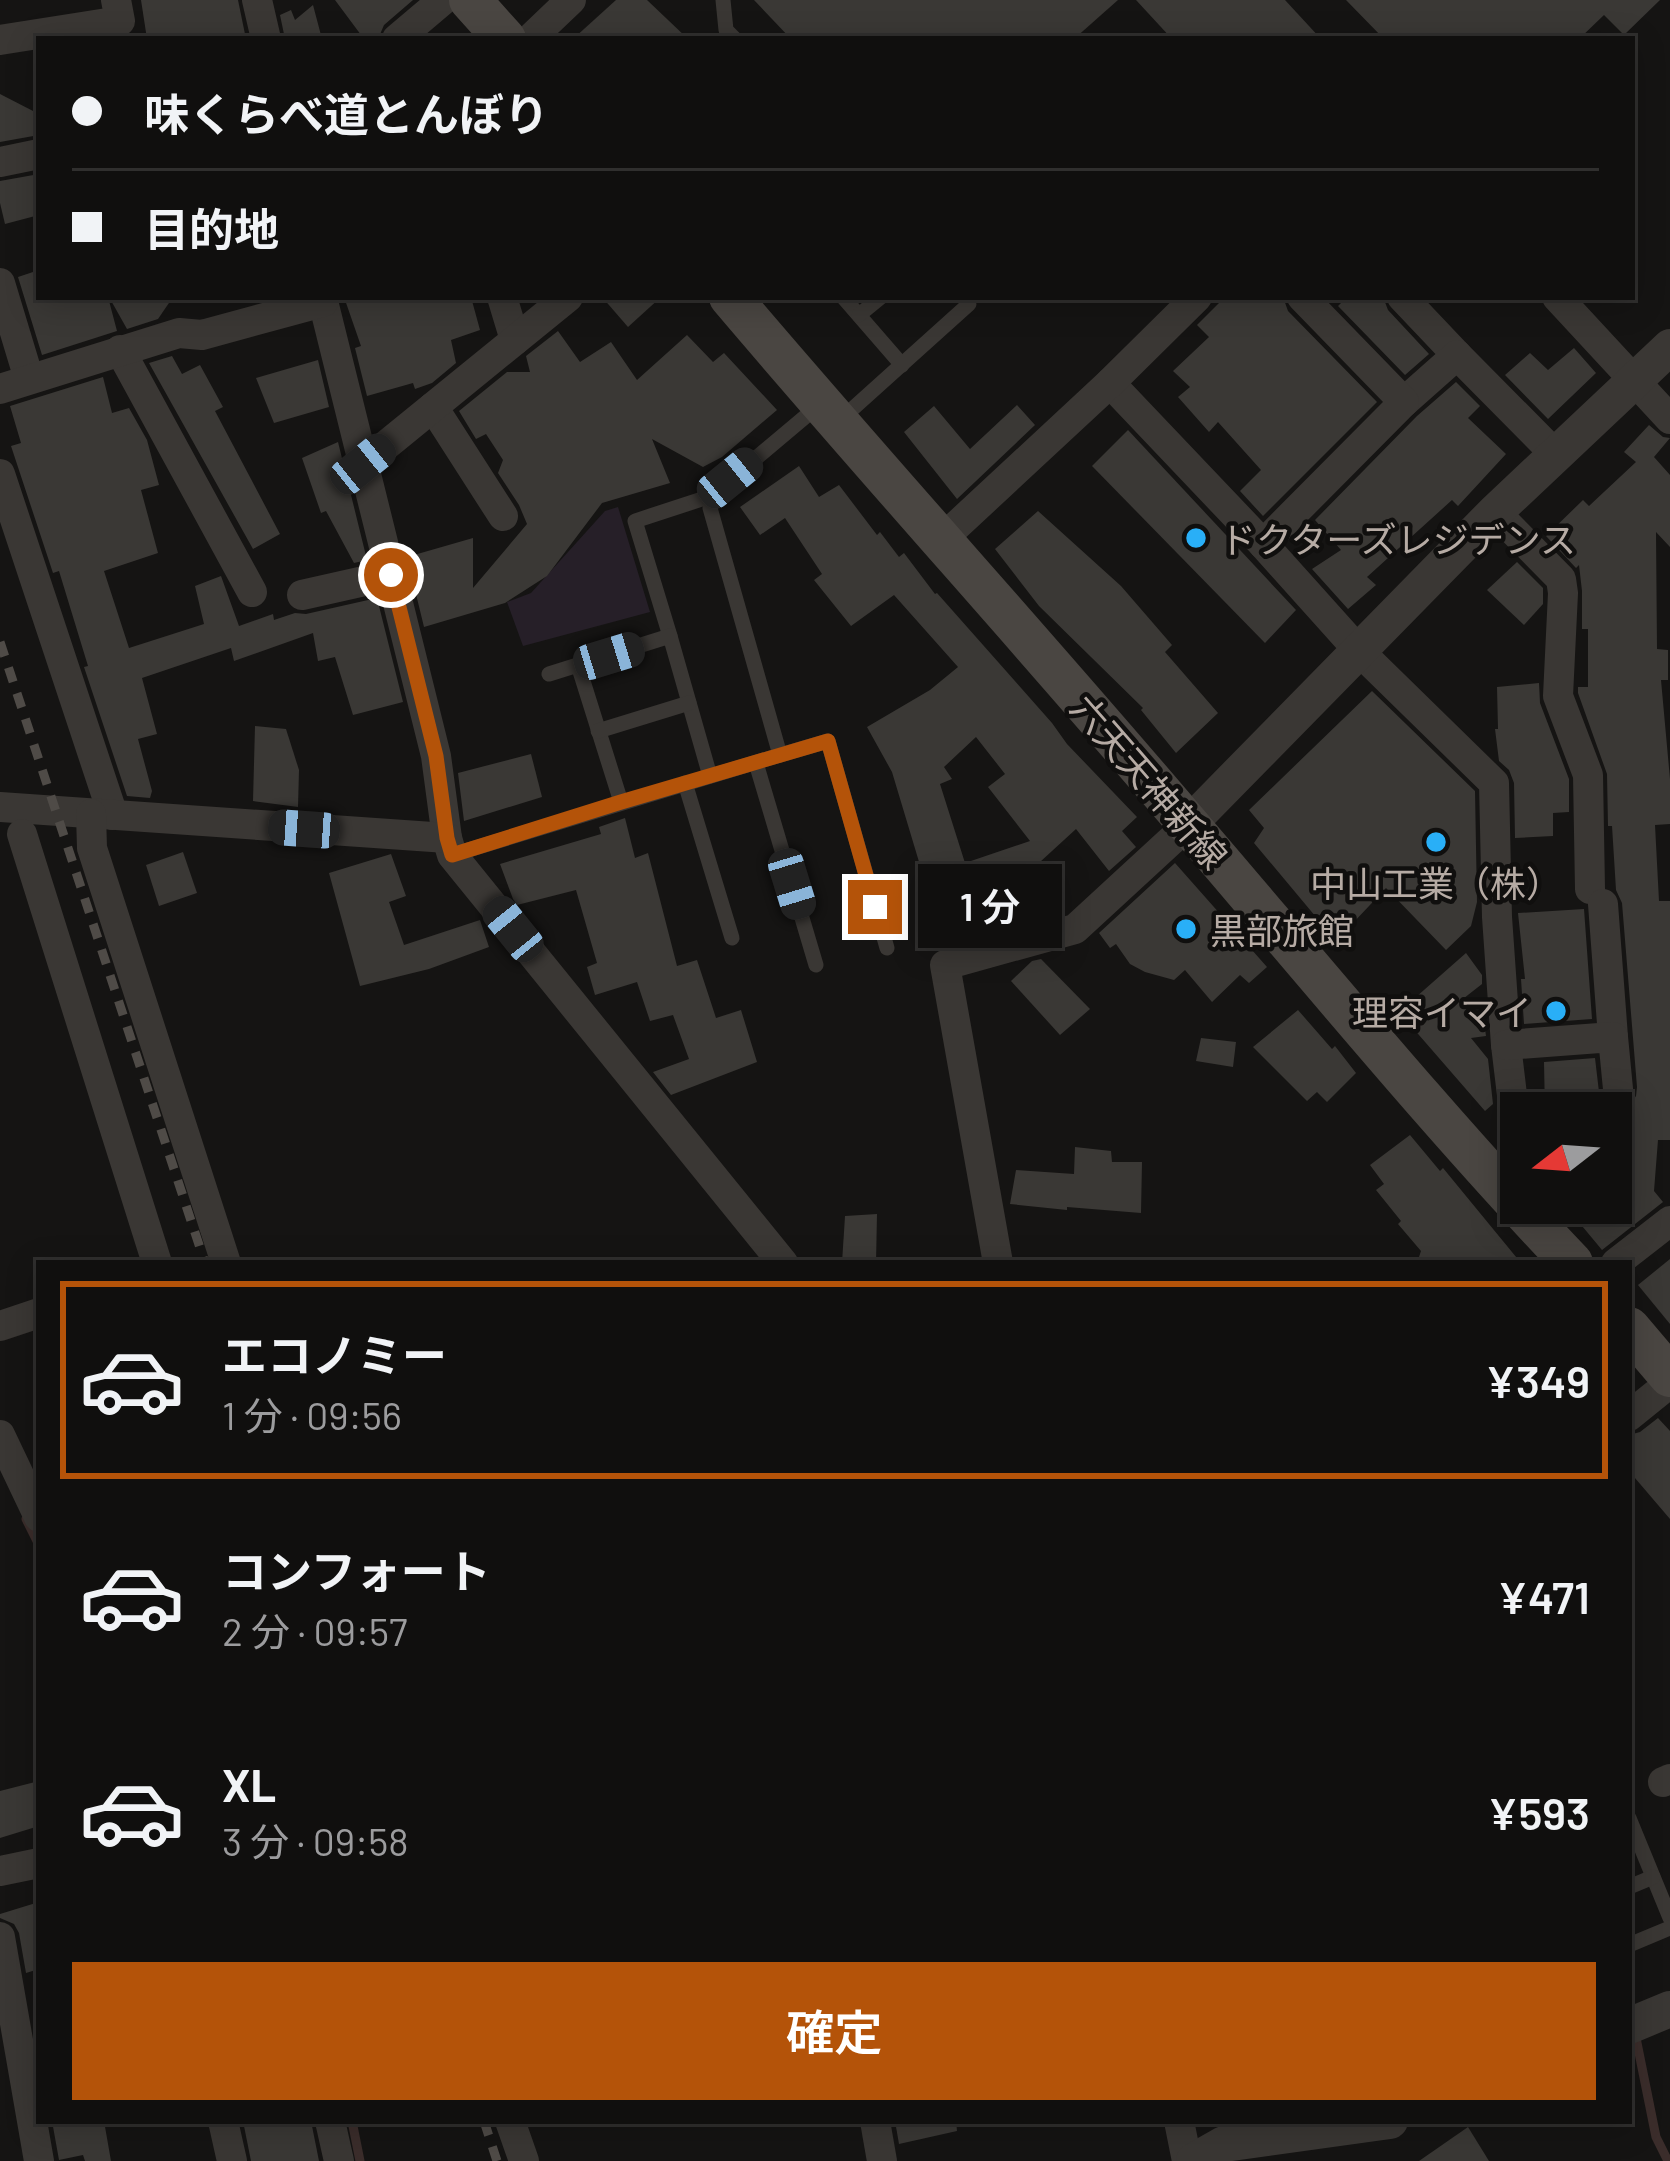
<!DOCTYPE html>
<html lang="ja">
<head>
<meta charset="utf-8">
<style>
  :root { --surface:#100f0e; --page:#1e1d1c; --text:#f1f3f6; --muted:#9c9c9e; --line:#302f2e; --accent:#b45309 }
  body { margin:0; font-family:Barlow,"Noto Sans JP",sans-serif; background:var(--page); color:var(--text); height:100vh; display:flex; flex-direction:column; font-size:45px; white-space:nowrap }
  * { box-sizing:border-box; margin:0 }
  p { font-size:39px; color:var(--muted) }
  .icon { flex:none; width:66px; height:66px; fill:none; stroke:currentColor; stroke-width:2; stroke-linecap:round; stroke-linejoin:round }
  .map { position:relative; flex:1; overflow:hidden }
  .side { position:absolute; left:36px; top:1260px; width:1596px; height:864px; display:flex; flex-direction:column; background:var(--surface); border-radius:0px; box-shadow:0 6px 30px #0003,0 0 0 3px var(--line) }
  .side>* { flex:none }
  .top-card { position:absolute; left:36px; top:36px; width:1599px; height:264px; border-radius:0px; box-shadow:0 6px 30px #0003,0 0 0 3px var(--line); display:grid; align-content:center; height:264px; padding:0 36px; background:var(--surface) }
  .needle { width:78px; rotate:253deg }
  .fabs { position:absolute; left:1500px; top:1092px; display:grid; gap:24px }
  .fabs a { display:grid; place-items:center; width:132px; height:132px; border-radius:0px; background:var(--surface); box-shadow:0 6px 30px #0003,0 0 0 3px var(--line); font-size:60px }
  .end { position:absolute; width:54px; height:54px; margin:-27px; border:15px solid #b45309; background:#fff; box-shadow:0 0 0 6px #fff }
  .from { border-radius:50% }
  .bubble { position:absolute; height:84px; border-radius:0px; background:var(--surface); box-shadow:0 6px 30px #0003,0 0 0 3px var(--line); font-size:39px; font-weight:600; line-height:84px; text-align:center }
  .car { position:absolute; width:36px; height:72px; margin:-36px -18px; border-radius:15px; box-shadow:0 0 9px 3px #0007; background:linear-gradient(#222 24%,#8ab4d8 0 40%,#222 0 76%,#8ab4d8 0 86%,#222 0) }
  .top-card b { display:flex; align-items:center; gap:42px; height:114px; font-size:45px }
  .top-card b+b { border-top:3px solid var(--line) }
  .top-card i { width:30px; height:30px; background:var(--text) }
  ul { padding:21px 0 0; list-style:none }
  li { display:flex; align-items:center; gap:36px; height:198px; margin:0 24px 18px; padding:0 12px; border:6px solid transparent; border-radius:0px }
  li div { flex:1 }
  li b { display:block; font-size:45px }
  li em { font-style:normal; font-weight:600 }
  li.on { border-color:var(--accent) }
  li>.icon { width:108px; height:108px; stroke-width:1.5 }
  .primary-button { display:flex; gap:24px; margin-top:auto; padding:24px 36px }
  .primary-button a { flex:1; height:138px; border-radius:0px; background:var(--accent); color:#fff; font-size:48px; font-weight:600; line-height:138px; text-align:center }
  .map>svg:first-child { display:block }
  .green { fill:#261f28 }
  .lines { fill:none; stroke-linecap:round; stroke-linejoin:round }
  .stream { stroke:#3b2d2b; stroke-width:9 }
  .building { fill:#3a3835; fill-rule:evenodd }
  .service { stroke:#3a3734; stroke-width:15 }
  .minor { stroke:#3a3734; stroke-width:30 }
  .tertiary { stroke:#3a3734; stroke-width:36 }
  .secondary { stroke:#4a4642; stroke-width:42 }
  .rail { stroke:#4f4b47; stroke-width:9; stroke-dasharray:15 12; stroke-linecap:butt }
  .route { stroke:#b45309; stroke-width:15 }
  .poi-dot { fill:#29aff7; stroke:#100f0e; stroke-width:4.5 }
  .labels { text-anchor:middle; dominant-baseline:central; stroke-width:9; stroke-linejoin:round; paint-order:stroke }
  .poi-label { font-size:36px; fill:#b6aba4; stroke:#100f0e; text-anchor:start }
  .street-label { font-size:36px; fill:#b6aba4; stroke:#100f0e }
</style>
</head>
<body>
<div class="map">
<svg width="1670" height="2161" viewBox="0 0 1670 2161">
  <rect width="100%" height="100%" fill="#151413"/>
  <path class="green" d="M618 507 650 612 523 646 507 602 531 593 605 511Z"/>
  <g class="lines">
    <g class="stream">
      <path d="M26 1519 39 1545"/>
      <path d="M1635 2033 1656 2137 1668 2161"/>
      <path d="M352 2121 360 2161"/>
    </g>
  </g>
  <g class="building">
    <path d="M141 0H238L246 39H147Z"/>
    <path d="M335 0H413L384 25 378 39H364Z"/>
    <path d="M616 0H647L688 39H573Z"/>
    <path d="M754 0H1118L1074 39H791Z"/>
    <path d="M1136 0H1285L1321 39H1172Z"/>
    <path d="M1346 0H1660L1624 35 1604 15 1579 39H1384Z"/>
    <path d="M313 5 322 39H285L280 15 291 10 295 20Z"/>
    <path d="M0 94 35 112 39 135 0 142Z"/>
    <path d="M39 174V215L5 224 0 203V181Z"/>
    <path d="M39 270V297H108L117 331 42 355 18 277Z"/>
    <path d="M109 297H173L158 319 127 329Z"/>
    <path d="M344 297H471L480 330 451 340 456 363 432 383 415 389 413 383 367 396 355 348 361 346Z"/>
    <path d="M602 297H661L628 327Z"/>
    <path d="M1225 297H1283L1288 311 1377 402 1263 516 1240 491 1261 470 1218 422 1209 432 1178 397 1190 387 1173 371 1209 337 1197 325Z"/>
    <path d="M1347 297H1383L1388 310 1429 354 1405 375 1338 306Z"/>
    <path d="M558 331 580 362 611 342 637 380 687 335 713 362 724 353 777 410 722 457 703 467 652 439 670 483 602 503 547 576 505 603 424 627 407 557 473 538V588L527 524 519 505 498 473 503 460 486 434 476 439 459 411 507 372H530L526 356Z"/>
    <path d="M1574 348 1596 373 1548 419 1505 375 1530 353 1548 370Z"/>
    <path d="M172 356 182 374 200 365 223 407 215 411 280 534 253 549 149 363Z"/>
    <path d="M318 360 329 407 274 423 256 378Z"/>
    <path d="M103 377 112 413 129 408 147 440 159 485 141 490 158 553 104 571 129 648 204 624 195 586 221 576 239 626 273 614 274 620 295 613 306 614 377 598 403 702 353 715 335 657 318 661 313 633 234 661 231 648 142 678 157 734 138 739 152 791 150 798 127 796 84 667 88 666 59 571 53 573 11 446 21 443 10 406Z"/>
    <path d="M1456 382 1480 406 1468 418 1506 454 1458 506 1452 500 1367 577 1376 585 1348 609 1312 569 1341 550 1315 520 1417 416Z"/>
    <path d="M1017 405 1035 425 957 499 904 432 934 406 970 449Z"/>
    <path d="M1649 425 1663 437 1670 438 1654 457 1670 475V547L1656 532 1657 649 1668 650V680H1661L1670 779V824L1655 825 1659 901H1670V1140H1658L1654 1191 1663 1202 1602 1250 1563 1203H1611L1614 1141H1611V1113H1545L1544 1062 1595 1058 1599 1092 1603 1101 1611 1107 1621 1108 1630 1104 1636 1096 1637 1087 1622 903 1616 890 1612 826H1608L1607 774 1578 693V687H1588V629H1582V591L1579 565 1576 568 1546 536 1583 500 1589 506 1636 462 1624 452Z"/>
    <path d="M1128 430 1296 610 1265 643 1092 466Z"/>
    <path d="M338 442 367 560 354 563 326 511 321 513 302 458Z"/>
    <path d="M799 466 819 497 839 485 877 535 880 532 899 557 904 553 935 594 937 593 1052 723 1067 744 1137 817 1122 831 1136 847 1109 871 1076 829 1028 873 1003 882 1018 925 944 945 892 772 867 727 930 690 958 667 894 595 851 626 814 580 822 574 785 518 760 535 740 507ZM976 737 1005 774 988 787 1030 841 965 863 940 784 952 779 944 767Z"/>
    <path d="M1038 511 1121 586 1172 645 1165 652 1218 713 1176 753 1141 710 1143 708 1039 606 995 549Z"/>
    <path d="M1517 562 1543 588V604L1524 625 1487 590Z"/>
    <path d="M1539 683 1540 703 1569 779V812L1553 813V836L1515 838 1514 783 1509 770 1499 761 1495 729H1498L1497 687Z"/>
    <path d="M1372 691 1475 791 1477 902 1471 926 1446 950 1386 888 1336 941 1254 843 1264 828 1249 810Z"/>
    <path d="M255 726 286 729 299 770 298 807 253 801Z"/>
    <path d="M531 754 542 797 464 821 458 773Z"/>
    <path d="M625 818 635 858 648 853 677 966 697 960 716 1018 741 1010 757 1062 671 1095 653 1072 689 1059 673 1015 650 1021 637 982 595 995 587 967 597 963 576 890 517 905 513 899 500 864 601 834 599 827Z"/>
    <path d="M183 852 197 893 159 906 146 865Z"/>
    <path d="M391 854 406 896 389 902 404 945 480 920 489 947 429 969 360 986 329 873Z"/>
    <path d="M1175 863 1267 967 1249 983 1240 975 1212 1002 1185 970 1174 980 1145 972 1130 964 1116 944 1110 948 1099 933Z"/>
    <path d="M1584 909 1592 1019 1524 1024 1521 979H1525L1518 913Z"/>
    <path d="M1466 953 1482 975V984L1459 1002 1485 1029 1486 1036 1471 1038 1488 1059 1493 1104 1485 1111 1399 1012Z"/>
    <path d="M1041 959 1090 1009 1060 1035 1011 981 1032 961Z"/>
    <path d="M1298 1010 1332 1049 1335 1046 1356 1073 1327 1102 1317 1092 1307 1101 1253 1047Z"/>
    <path d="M1201 1038 1236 1042 1233 1067 1196 1061Z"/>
    <path d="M1410 1135 1440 1171 1443 1168 1521 1263H1417L1421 1251 1398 1224 1401 1221 1376 1190 1384 1184 1370 1165Z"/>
    <path d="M1075 1147 1111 1151 1112 1162H1142L1141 1213 1067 1207V1210L1010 1204 1016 1170 1074 1174Z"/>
    <path d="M877 1214 876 1263H842L845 1216Z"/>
    <path d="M1670 1259V1324L1638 1285Z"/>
    <path d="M1658 1418 1670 1431V1519L1629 1471V1435L1640 1432Z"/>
    <path d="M39 1781V1826L0 1838V1791Z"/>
    <path d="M39 1902V1969L26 1973 19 1933 14 1924 0 1918V1914Z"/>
    <path d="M52 2121H104L111 2161H85L83 2155 59 2160Z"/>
    <path d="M243 2121H311L319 2161H251Z"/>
    <path d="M895 2121H956L957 2131 899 2144Z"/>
    <path d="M1468 2127 1489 2161H1419Z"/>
  </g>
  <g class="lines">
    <g class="service">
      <path d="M723 0 726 30 735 39"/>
      <path d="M843 297 902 365"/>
      <path d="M859 315 881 297"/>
      <path d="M839 421 969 304 964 297"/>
      <path d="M670 636 635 521 711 496"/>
      <path d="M578 665 621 802"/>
      <path d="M549 674 670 636 710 776"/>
      <path d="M598 731 689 703"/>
      <path d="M780 755 828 741 887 948"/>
      <path d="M756 763 816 965"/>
      <path d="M685 783 732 938"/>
      <path d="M452 855 780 755 710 508 711 496 818 406"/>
      <path d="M1629 1818 1670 1918"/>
      <path d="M1629 1887 1653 1877"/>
      <path d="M1629 1945 1670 1928"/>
    </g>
    <g class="minor">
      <path d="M257 0 266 39"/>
      <path d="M397 39 443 0"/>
      <path d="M530 39 571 0"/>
      <path d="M0 40 120 21 116 0"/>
      <path d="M0 162 39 154"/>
      <path d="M0 283 29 379"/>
      <path d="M322 297 436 756 447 838 452 855 783 1263"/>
      <path d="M502 297 515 340"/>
      <path d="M1402 297 1457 355"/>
      <path d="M1557 297 1670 419"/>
      <path d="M120 350 252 592"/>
      <path d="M1110 383 1263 544 1359 651 1494 783 1497 917 1506 1045 1521 1170"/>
      <path d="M0 389 179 333 202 335 323 302"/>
      <path d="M1404 402 1457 355 1556 455"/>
      <path d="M433 407 503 516"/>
      <path d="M363 464 568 297"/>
      <path d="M0 474 113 815"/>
      <path d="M1495 512 1561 579 1563 593 1558 696 1588 775 1590 889"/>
      <path d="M940 541 1110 383 1197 297"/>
      <path d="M1263 544 1404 402 1302 297"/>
      <path d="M302 595 391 575"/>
      <path d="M0 807 447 838"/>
      <path d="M91 814 92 848 226 1263"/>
      <path d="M22 834 157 1263"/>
      <path d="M1603 904 1613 1037"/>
      <path d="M1506 1045 1613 1037 1618 1089"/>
      <path d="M998 1263 945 965 1075 929 1189 824"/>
      <path d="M1616 1263 1670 1221"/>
      <path d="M0 1326 39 1313"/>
      <path d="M1629 1416 1670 1383"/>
      <path d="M0 1435 39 1517"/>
      <path d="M1663 1782 1670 1779"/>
      <path d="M0 1871 39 1863"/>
      <path d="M0 1937 39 2161"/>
      <path d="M223 2121 232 2161"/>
      <path d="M330 2121 339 2161"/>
      <path d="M510 2121 524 2161"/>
      <path d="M875 2121 882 2161"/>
      <path d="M1179 2121 1187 2161"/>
    </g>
    <g class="tertiary">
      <path d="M1189 824 1495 512 1670 347"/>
      <path d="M1629 2026 1670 2009"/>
      <path d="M1194 2161 1224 2144 1390 2121"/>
    </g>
    <g class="secondary">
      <path d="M470 0 505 39"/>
      <path d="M730 297C881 475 1038 647 1189 825 1315 972 1439 1123 1572 1263"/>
      <path d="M1629 1328 1670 1376"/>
    </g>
    <g class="rail">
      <path d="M0 642 205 1263"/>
      <path d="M484 2121 497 2161"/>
    </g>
  </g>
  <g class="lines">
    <path class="route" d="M391 575 436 756 447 838 452 855 621 802 828 741 875 907"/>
  </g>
  <g class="poi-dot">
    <circle cx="1196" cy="538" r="12"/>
    <circle cx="1436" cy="842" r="12"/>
    <circle cx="1186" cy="929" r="12"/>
    <circle cx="1556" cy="1011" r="12"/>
  </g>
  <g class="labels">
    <g class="poi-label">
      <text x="1220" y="538">ドクターズレジデンス</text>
      <text x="1436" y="882" text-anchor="middle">中山工業（株）</text>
      <text x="1210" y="929">黒部旅館</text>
      <text x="1532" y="1011" text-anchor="end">理容イマイ</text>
    </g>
    <g class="street-label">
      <text transform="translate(1150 781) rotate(49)">六天天神新線</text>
    </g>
  </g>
</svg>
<div class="fabs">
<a><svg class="needle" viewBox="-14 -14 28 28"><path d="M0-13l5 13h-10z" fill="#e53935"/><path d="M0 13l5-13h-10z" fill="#9c9c9e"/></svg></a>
</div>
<i class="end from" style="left:391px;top:575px"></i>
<i class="end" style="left:875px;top:907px"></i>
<div class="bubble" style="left:918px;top:864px;width:144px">1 分</div>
<i class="car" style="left:363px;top:464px;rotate:51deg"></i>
<i class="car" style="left:730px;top:478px;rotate:51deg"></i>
<i class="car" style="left:609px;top:656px;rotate:73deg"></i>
<i class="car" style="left:304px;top:829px;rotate:274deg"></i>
<i class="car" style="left:792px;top:884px;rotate:163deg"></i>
<i class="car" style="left:513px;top:929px;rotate:321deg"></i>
<div class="top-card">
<b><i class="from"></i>味くらべ道とんぼり</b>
<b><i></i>目的地</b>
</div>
<section class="side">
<ul>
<li class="on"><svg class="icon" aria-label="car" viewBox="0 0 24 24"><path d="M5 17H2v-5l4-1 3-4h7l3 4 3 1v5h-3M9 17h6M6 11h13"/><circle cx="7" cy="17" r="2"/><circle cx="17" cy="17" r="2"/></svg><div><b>エコノミー</b><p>1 分 · 09:56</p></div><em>¥349</em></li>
<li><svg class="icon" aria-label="car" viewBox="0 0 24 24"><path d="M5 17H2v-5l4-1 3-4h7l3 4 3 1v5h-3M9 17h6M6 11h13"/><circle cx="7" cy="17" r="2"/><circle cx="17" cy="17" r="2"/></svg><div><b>コンフォート</b><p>2 分 · 09:57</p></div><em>¥471</em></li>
<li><svg class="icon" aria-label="car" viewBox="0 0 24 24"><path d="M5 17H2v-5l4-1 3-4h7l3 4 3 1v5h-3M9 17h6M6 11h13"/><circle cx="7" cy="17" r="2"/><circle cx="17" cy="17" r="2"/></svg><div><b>XL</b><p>3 分 · 09:58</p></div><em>¥593</em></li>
</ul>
<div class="primary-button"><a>確定</a></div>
</section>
</div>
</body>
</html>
